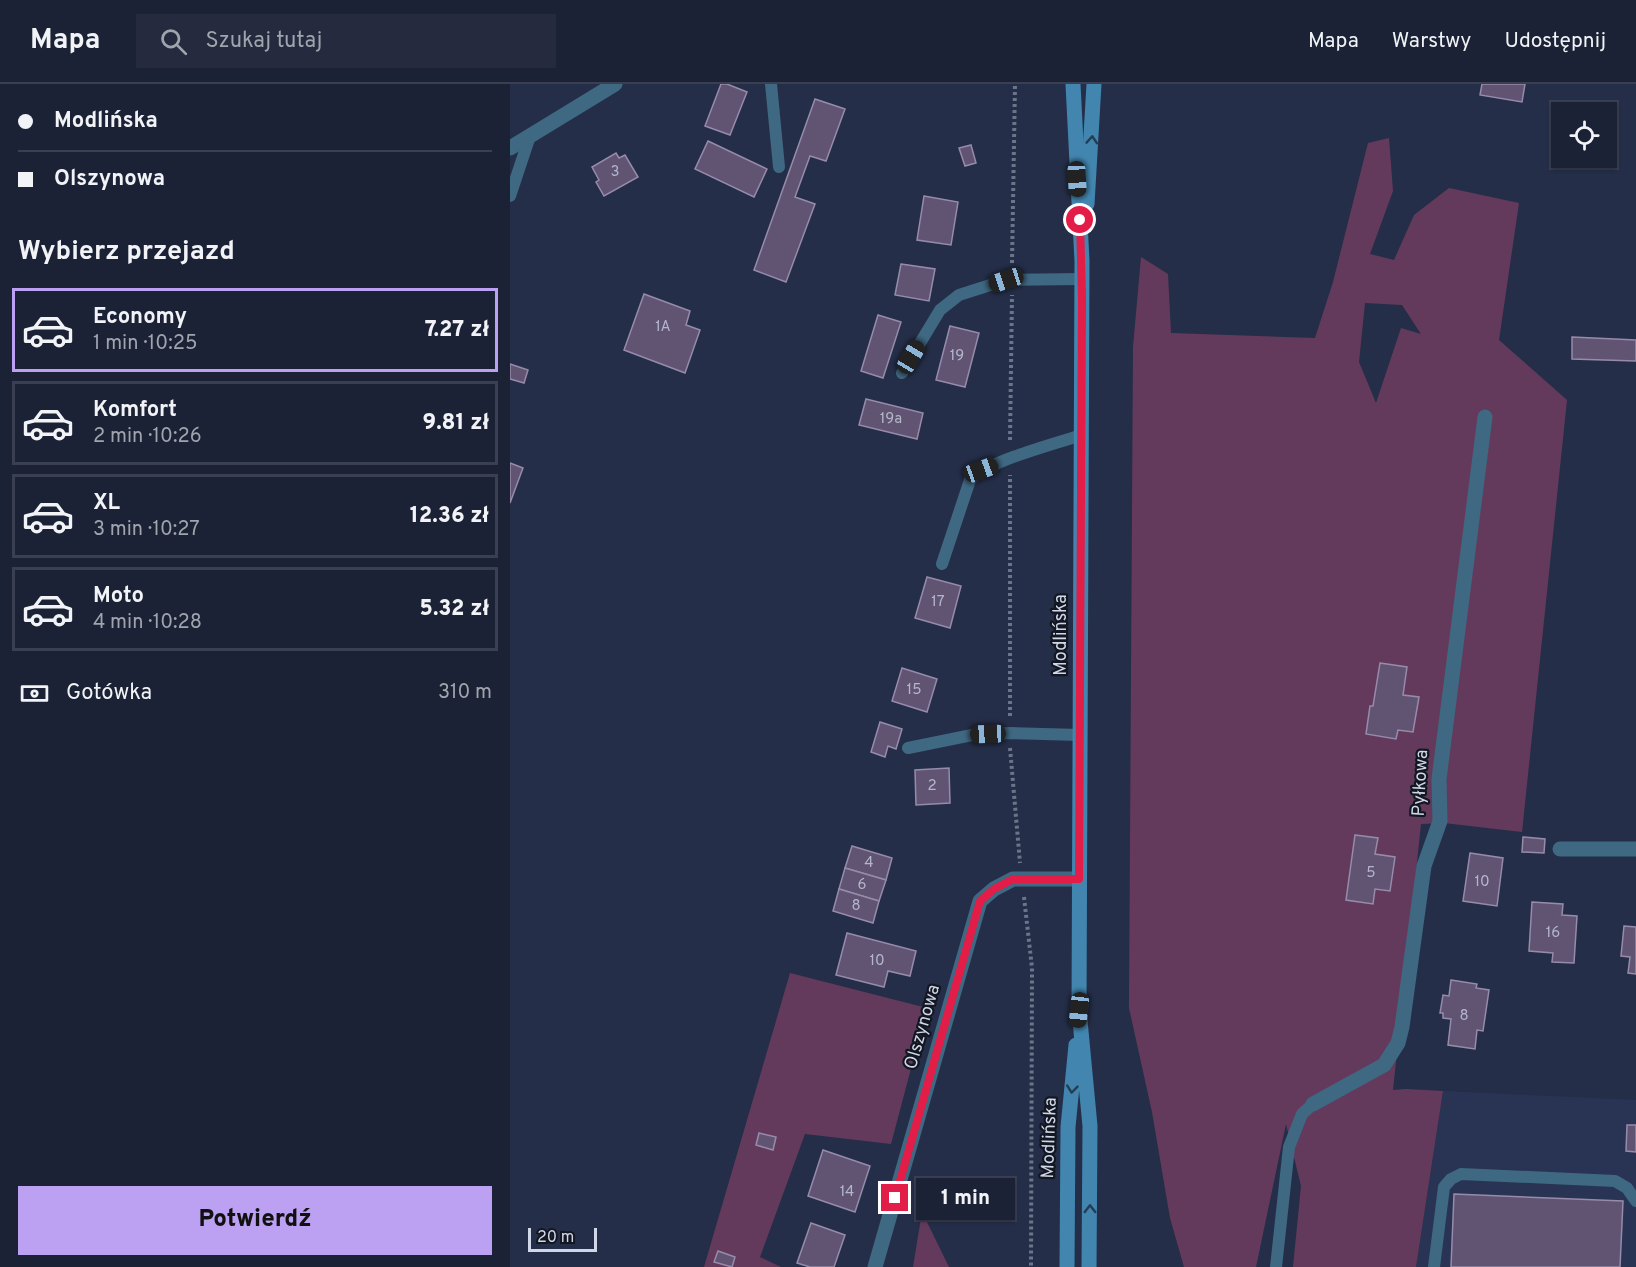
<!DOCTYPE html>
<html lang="pl">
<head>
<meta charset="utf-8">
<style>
  :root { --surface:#1c2236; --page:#252a3e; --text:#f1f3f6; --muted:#a0a4ad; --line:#3a3f51; --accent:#bca0f2 }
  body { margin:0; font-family:Overpass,sans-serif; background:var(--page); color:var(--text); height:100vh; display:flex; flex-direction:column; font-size:22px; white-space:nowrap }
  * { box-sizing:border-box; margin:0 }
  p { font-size:20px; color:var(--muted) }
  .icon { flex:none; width:33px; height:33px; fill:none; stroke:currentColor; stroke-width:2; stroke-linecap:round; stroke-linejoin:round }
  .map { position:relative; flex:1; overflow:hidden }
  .drawer { display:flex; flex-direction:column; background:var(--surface); width:510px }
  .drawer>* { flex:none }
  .guide { display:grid; align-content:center; height:132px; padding:0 18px; background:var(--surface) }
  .buttons { position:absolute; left:1041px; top:18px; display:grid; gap:12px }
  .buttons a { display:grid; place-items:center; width:66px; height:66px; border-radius:0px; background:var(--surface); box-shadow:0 2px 4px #0004,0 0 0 2px var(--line); font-size:30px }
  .scale { position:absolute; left:18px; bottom:15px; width:69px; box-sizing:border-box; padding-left:6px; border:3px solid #d0d7e8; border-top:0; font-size:16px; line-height:21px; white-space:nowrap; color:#d0d7e8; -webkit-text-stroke:4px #131722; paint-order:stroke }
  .end { position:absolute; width:27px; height:27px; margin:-14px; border:8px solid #e11d48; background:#fff; box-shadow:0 0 0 3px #fff }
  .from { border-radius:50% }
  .bubble { position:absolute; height:42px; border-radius:0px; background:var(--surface); box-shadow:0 2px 4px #0004,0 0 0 2px var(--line); font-size:20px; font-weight:800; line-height:42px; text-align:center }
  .car { position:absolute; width:18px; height:36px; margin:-18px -9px; border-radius:8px; box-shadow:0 0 4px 2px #0007; background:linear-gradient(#222 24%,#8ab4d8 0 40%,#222 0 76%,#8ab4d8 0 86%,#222 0) }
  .guide b { display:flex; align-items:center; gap:21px; height:57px; font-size:22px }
  .guide b+b { border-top:2px solid var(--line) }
  .guide i { width:15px; height:15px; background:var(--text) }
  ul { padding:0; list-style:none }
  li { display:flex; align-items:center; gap:18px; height:84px; margin:0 12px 9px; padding:0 6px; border:3px solid var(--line); border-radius:0px }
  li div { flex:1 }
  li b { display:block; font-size:22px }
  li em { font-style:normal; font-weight:800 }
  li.current { border-color:var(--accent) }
  li>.icon { width:54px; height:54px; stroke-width:1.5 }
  h2 { padding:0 18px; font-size:27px; line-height:72px }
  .pay { display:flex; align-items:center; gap:15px; height:66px; padding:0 18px; font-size:22px }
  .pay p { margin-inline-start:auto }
  .primary-button { display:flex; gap:12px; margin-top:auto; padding:12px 18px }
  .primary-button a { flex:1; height:69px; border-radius:0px; background:var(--accent); color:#111; font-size:24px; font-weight:800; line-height:69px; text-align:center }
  header { display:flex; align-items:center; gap:36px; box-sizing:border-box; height:84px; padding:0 30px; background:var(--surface); border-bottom:2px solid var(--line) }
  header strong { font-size:28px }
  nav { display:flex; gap:33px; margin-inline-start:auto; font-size:21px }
  .search { width:420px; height:54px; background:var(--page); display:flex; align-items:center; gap:15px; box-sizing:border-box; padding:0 21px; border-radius:0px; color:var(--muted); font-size:22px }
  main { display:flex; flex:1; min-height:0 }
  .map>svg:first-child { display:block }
  .built { fill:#293354 }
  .green { fill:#643a5c; fill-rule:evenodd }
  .building { fill:#605472; stroke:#978bab; stroke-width:1.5 }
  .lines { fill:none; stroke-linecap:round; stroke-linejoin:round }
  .path { stroke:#6c748a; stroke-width:4; stroke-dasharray:3 3; stroke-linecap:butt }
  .lane { stroke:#3f6882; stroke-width:12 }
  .street { stroke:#3f6882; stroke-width:15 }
  .secondary { stroke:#4286b0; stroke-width:15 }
  .oneway { stroke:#233e54 }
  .route { stroke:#e11d48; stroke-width:8 }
  .labels { text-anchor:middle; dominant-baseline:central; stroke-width:4.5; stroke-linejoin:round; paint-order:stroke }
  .number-label { font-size:15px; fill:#b4b6ca }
  .street-label { font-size:18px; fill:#d0d7e8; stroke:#131722 }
</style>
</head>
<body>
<header>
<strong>Mapa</strong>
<div class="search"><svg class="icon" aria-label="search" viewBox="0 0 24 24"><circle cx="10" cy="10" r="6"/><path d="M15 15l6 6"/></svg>Szukaj tutaj</div>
<nav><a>Mapa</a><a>Warstwy</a><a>Udostępnij</a></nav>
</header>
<main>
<section class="drawer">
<div class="guide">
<b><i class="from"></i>Modlińska</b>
<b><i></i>Olszynowa</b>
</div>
<h2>Wybierz przejazd</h2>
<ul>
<li class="current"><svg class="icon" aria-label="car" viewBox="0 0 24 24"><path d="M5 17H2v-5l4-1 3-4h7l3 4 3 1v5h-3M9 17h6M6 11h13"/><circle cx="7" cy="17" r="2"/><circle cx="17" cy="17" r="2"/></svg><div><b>Economy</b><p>1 min · 10:25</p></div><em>7.27 zł</em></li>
<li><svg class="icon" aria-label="car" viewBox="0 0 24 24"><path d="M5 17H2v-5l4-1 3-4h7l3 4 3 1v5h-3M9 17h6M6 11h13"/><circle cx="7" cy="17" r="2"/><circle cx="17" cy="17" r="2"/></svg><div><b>Komfort</b><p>2 min · 10:26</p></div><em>9.81 zł</em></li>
<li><svg class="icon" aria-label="car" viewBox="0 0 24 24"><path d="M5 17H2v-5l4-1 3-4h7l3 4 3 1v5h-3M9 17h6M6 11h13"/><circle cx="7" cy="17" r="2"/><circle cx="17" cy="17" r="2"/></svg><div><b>XL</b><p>3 min · 10:27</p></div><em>12.36 zł</em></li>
<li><svg class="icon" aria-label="car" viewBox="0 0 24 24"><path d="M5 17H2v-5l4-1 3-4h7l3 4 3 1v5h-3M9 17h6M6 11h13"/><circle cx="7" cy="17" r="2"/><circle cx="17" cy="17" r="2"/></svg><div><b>Moto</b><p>4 min · 10:28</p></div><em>5.32 zł</em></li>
</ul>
<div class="pay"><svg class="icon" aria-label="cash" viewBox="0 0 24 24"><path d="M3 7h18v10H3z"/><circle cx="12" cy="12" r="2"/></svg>Gotówka<p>310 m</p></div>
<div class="primary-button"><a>Potwierdź</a></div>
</section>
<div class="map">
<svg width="1126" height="1183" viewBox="0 0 1126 1183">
  <rect width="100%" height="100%" fill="#252e48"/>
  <path class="built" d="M933 1007 1126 1016V1183H906Z"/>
  <g class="green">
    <path d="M879 54 883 107 860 170 884 176 904 131 939 104 1009 119 989 256 1057 316 1012 748 934 739 911 740 883 1006 896 1005 933 1007 906 1183H783L791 1102 776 1040 746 1183H674L660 1134 642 1028 619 924 623 263 631 173 658 190 661 249 805 254 823 198 858 59ZM855 219 892 221 911 250 891 244 866 319 849 278Z"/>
    <path d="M280 889 417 924 381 1060 295 1050 250 1173 271 1183H194Z"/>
    <path d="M412 1128 439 1183H403Z"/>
  </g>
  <g class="building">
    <path d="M211 0H217L237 8 220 51 195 42Z"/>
    <path d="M972 0H1015L1012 18 970 11Z"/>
    <path d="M305 15 335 25 316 77 300 72 285 113 305 120 276 198 244 186Z"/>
    <path d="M198 57 257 85 244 113 185 85Z"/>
    <path d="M461 61 466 79 455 82 449 64Z"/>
    <path d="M106 69 109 74 115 71 128 93 94 112 86 98 89 96 82 83Z"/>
    <path d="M414 112 448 118 441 161 407 156Z"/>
    <path d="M391 180 425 185 419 217 385 211Z"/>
    <path d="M134 210 180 227 176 241 190 246 175 289 114 266Z"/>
    <path d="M368 231 391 238 373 294 351 287Z"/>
    <path d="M440 242 469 249 455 303 426 296Z"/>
    <path d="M1062 253 1126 256V277L1062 275Z"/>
    <path d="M0 280 18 286 14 299 0 295Z"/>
    <path d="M356 315 413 329 407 355 349 341Z"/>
    <path d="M0 379 13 384 0 419Z"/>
    <path d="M417 493 451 502 440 544 405 534Z"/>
    <path d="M870 579 897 583 893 611 909 613 903 648 888 646 886 655 856 650 860 622H863Z"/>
    <path d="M392 584 427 595 417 628 382 617Z"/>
    <path d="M370 638 392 645 386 665 378 662 375 673 361 668Z"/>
    <path d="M439 684 440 719 406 721 405 686Z"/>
    <path d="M845 751 868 754 865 770 885 773 880 807 865 805 863 820 836 816Z"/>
    <path d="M1013 753 1035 755 1034 769 1012 768Z"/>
    <path d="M342 762 382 774 376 796 335 784Z"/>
    <path d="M960 769 993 774 987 822 953 817Z"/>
    <path d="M335 784 376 796 369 817 329 805Z"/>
    <path d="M329 805 369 817 363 839 323 827Z"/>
    <path d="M1022 818 1053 820 1052 831 1067 832 1064 879 1042 878 1043 869 1019 867Z"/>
    <path d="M1114 842 1126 843V890L1118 889 1120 873 1111 872Z"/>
    <path d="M337 849 406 867 400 892 378 887 374 903 326 891Z"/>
    <path d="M941 896 967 900 966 904 979 906 973 947 967 946 965 965 938 961 941 935 933 934V929H930L933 911 939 912Z"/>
    <path d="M1117 1041H1126V1068L1116 1067Z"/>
    <path d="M249 1049 266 1053 263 1066 246 1061Z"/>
    <path d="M313 1066 360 1082 345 1128 298 1112Z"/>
    <path d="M944 1110 1113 1117 1110 1183H941Z"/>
    <path d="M301 1139 335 1151 324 1183H300L287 1179Z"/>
    <path d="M208 1167 225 1173 222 1183 204 1178Z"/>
  </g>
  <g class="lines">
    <g class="path">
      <path d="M502 179 505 0"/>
      <path d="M500 356 502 211"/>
      <path d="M500 632V391"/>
      <path d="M500 664 510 779"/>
      <path d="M514 813 522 884 521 1183"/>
    </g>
    <g class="lane">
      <path d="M261 0 269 83"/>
      <path d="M0 112 20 52"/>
      <path d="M392 289 430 226 449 211 496 196 572 195"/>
      <path d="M432 480 460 396C476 378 546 359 572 351"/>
      <path d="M398 664 462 651 500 649 570 651"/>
      <path d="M766 1183 779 1063 792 1030 803 1020"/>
      <path d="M924 1183 934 1103 941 1095 951 1090 1105 1097 1117 1104 1126 1117"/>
    </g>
    <g class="street">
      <path d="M0 64 105 0"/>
      <path d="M1050 765H1126"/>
      <path d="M803 1020 874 981 888 959 892 943 914 782 930 737 929 695 975 333"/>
      <path d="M365 1183 470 817 484 805 503 795H569"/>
    </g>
    <g class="secondary">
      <path d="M563 0 572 177 569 926 580 1042 579 1183"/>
      <path d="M577 120 584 0"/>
      <path d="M557 1183 558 1043 566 961"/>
    </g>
  </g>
  <defs><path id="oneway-chevron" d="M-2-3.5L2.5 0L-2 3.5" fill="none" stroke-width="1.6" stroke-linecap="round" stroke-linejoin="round" transform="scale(1.5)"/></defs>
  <g class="oneway">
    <use href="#oneway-chevron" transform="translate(582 56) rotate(-86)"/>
    <use href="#oneway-chevron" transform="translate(562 1005) rotate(96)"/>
    <use href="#oneway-chevron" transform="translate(580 1125) rotate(-90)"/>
  </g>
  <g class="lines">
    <path class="route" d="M385 1114 470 817 484 805 503 795H569L572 214 570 136"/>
  </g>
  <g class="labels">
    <g class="number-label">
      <text x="105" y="88">3</text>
      <text x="153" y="243">1A</text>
      <text x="447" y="272">19</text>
      <text x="381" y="335">19a</text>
      <text x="428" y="518">17</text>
      <text x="404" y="606">15</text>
      <text x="422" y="702">2</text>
      <text x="359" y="779">4</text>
      <text x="861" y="789">5</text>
      <text x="972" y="798">10</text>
      <text x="352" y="801">6</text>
      <text x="346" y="822">8</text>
      <text x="1043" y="849">16</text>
      <text x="367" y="877">10</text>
      <text x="954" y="932">8</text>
      <text x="337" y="1108">14</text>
    </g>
    <g class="street-label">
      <text transform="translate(551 551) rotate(-90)">Modlińska</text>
      <text transform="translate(911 699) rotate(-87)">Pyłkowa</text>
      <text transform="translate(413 943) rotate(-74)">Olszynowa</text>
      <text transform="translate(540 1054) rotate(-88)">Modlińska</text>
    </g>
  </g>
</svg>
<div class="buttons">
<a><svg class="icon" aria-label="locate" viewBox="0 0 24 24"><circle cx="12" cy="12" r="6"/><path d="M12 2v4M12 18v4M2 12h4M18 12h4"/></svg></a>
</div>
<div class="scale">20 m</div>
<i class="end from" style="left:570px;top:136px"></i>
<i class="end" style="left:385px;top:1114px"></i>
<div class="bubble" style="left:406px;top:1094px;width:99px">1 min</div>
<i class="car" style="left:567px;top:95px;rotate:177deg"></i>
<i class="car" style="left:496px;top:196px;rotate:252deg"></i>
<i class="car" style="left:401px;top:273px;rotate:31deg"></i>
<i class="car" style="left:471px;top:386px;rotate:70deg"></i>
<i class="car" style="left:478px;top:650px;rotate:268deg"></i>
<i class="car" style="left:569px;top:926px;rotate:186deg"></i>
</div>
</main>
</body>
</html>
